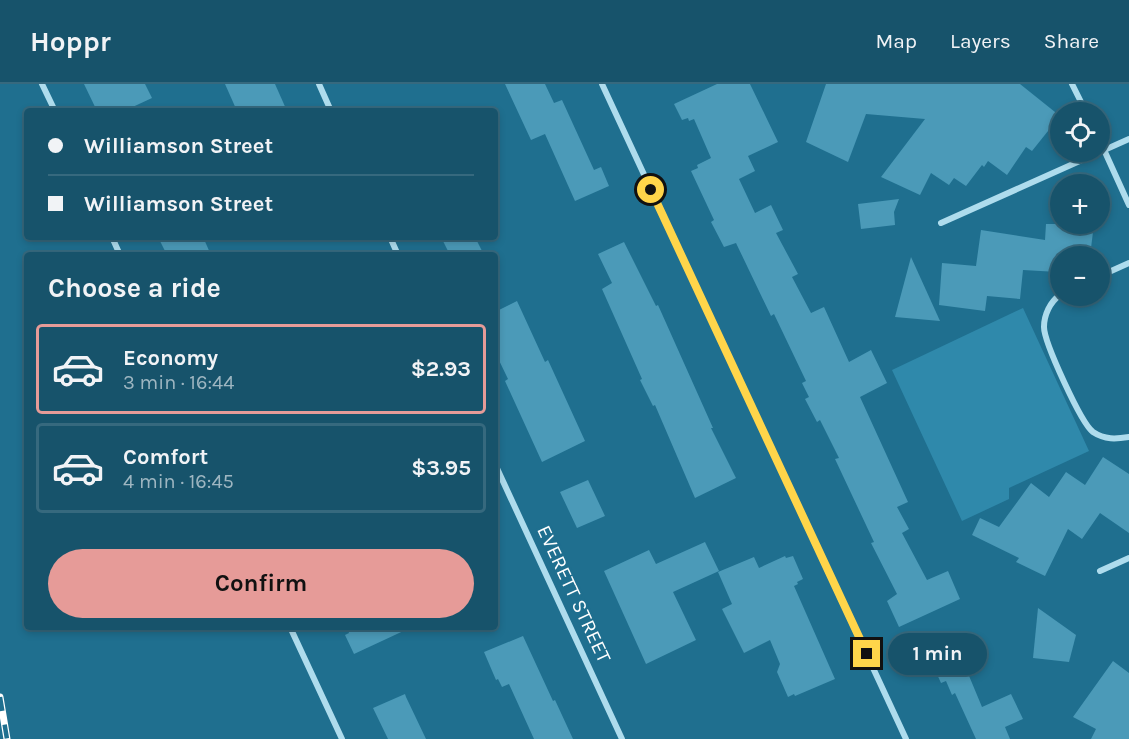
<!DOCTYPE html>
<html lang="en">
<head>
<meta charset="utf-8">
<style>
  :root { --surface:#17536b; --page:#245d73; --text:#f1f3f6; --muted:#9eb6c1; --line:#36697e; --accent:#e69b98 }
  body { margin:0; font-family:Karla,sans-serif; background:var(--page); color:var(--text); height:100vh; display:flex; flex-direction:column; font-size:22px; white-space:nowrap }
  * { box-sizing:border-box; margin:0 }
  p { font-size:20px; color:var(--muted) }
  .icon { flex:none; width:33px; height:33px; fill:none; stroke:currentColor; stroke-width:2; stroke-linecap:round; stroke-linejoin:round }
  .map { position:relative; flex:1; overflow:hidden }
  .drawer { position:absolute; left:24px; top:168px; width:474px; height:378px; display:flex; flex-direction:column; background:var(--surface); border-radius:6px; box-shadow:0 3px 9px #0003,0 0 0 2px var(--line) }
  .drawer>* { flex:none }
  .top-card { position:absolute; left:24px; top:24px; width:474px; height:132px; border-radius:6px; box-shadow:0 3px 9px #0003,0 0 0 2px var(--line); display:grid; align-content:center; height:132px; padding:0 24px; background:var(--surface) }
  .buttons { position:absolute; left:1050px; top:18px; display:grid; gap:12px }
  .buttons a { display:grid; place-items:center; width:60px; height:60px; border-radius:50%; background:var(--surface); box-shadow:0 3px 9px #0003,0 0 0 2px var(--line); font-size:30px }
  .end { position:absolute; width:27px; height:27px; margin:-14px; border:8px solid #ffd54a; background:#111; box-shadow:0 0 0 3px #111 }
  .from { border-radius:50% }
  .bubble { position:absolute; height:42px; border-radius:21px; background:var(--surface); box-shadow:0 3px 9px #0003,0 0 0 2px var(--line); font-size:20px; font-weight:700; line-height:42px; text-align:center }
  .top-card b { display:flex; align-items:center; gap:21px; height:57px; font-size:22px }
  .top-card b+b { border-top:2px solid var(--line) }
  .top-card i { width:15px; height:15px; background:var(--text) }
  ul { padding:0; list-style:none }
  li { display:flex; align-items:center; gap:18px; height:90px; margin:0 12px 9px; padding:0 12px; border:3px solid var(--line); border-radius:6px }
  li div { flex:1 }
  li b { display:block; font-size:22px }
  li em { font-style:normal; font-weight:700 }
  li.selected { border-color:var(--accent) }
  li>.icon { width:54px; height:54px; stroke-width:1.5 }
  h2 { padding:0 24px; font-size:27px; line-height:72px }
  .primary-button { display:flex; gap:12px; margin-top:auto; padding:12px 24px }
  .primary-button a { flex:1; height:69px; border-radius:36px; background:var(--accent); color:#111; font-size:24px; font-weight:700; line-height:69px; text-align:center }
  header { display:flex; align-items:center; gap:36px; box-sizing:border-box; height:84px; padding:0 30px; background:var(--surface); border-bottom:2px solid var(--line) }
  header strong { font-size:28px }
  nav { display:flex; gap:33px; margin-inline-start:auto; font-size:21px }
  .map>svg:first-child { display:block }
  .green { fill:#2f89ab }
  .building { fill:#4b9ab8 }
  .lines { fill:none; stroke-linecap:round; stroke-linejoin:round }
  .minor { stroke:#aedced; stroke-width:6 }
  .rail-casing { stroke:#fff; stroke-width:7 }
  .rail { stroke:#1f6f8f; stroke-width:4.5; stroke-dasharray:14; stroke-linecap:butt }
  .route { stroke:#ffd54a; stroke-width:8 }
  .labels { text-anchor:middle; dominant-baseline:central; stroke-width:5; stroke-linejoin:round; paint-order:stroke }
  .street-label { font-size:20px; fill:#fff; stroke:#1f6f8f }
</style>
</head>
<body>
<header>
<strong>Hoppr</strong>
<nav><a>Map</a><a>Layers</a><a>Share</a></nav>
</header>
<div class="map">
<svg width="1129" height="655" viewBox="0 0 1129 655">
  <rect width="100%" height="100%" fill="#1f6f8f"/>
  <path class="green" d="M1023 224 1089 367 1009 404V415L962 437 892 286Z"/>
  <g class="building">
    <path d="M84 0H145L152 14 124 27H97Z"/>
    <path d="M225 0H275L287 27H237Z"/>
    <path d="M505 0H545L554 19 562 16 594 86 601 83 609 102 575 117 545 50 531 56Z"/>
    <path d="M717 0H750L778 58 748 72 755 87 739 95 755 129 771 121 783 146 776 149 798 190 792 193 811 229 824 223 849 278 871 266 887 299 860 313 908 418 897 423 909 445 902 449 927 496 948 487 960 515 899 543 887 517 897 510 871 459 874 458 835 375 839 374 820 336 817 338 805 315 809 313 802 299 806 297 774 230 771 232 736 159 724 163 711 138 714 136 691 87 698 84 697 81 711 74 694 35 689 37 688 34 682 36 674 20Z"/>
    <path d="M826 0H1020L1060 32 1032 67 1026 63 1007 91 988 77 984 83 982 81 966 102 954 94 949 101 931 89 920 111 881 93 925 35 866 30 848 78 806 58Z"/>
    <path d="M899 115 894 128 895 141 861 145 858 120Z"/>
    <path d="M1046 140H1094L1090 172H1064L1059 169 1058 188 1023 186 1020 215 987 212 985 227 939 221 942 179 976 182 981 146 1045 156Z"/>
    <path d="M158 153H203L211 171H167Z"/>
    <path d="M441 153H475L484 171H450Z"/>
    <path d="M624 158 656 222 658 221 713 344H711L736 394 695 414 655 321 653 322 640 296 642 295 602 205 612 199 598 170Z"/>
    <path d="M911 173 940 237 895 233Z"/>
    <path d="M517 217 545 278 548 276 585 357 542 378 505 297 508 295 495 268V228Z"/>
    <path d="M1103 373 1129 390V449L1100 429 1082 455 1068 445 1045 492 1016 478 1019 474 972 451 980 434 999 443 1031 399 1049 413 1066 388 1085 401Z"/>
    <path d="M588 396 605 432 577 444 560 408Z"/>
    <path d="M705 458 719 487 673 508 696 556 646 580 604 487 649 466 656 480Z"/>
    <path d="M785 472 786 474 793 472 803 495 797 498 798 500 794 502 835 595 795 612 794 610 788 613 777 588 780 580 770 556 744 569 722 525 732 520 718 488 754 473 759 484Z"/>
    <path d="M1038 524 1076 551 1069 578 1033 574Z"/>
    <path d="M347 543H412L354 570 345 551 349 549Z"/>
    <path d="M523 552 553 617 555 616 573 655H534L509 600 502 603 498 595 496 596 484 568Z"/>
    <path d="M968 558 979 582 967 587 982 623 1011 610 1023 635 1005 643 1010 655H976L955 609 952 611 946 597 941 599 930 575Z"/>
    <path d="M1113 577 1129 589V655H1091L1096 645 1073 633Z"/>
    <path d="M405 610 406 613 426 655H388L373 624Z"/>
  </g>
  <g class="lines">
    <g class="minor">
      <path d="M42 0 55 27"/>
      <path d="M319 0 331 27"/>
      <path d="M602 0 906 655"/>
      <path d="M1072 0 1086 28"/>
      <path d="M1100 57 1129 121"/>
      <path d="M941 139 1129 55"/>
      <path d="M112 153 120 171"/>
      <path d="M390 153 398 171"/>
      <path d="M1100 192 1129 179"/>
      <path d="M1060 211C1050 218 1044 231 1044 243 1044 258 1081 339 1093 348 1105 356 1116 355 1129 353"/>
      <path d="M495 380 622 655"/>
      <path d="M1100 487 1129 474"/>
      <path d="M290 543 342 655"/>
    </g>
    <defs>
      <path id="rail" d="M0 613 7 655"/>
    </defs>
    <use href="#rail" class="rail-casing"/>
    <use href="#rail" class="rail"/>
  </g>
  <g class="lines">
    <path class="route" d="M651 106 867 570"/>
  </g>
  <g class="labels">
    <g class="street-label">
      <text transform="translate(574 510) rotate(65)">EVERETT STREET</text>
    </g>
  </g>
</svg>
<div class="buttons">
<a><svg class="icon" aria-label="locate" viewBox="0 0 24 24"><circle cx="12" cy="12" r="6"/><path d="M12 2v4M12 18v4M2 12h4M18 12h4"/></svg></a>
<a>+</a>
<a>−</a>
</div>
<i class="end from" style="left:651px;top:106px"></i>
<i class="end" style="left:867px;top:570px"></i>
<div class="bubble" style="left:888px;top:549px;width:99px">1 min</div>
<div class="top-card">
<b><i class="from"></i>Williamson Street</b>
<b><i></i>Williamson Street</b>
</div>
<section class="drawer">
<h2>Choose a ride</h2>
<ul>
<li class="selected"><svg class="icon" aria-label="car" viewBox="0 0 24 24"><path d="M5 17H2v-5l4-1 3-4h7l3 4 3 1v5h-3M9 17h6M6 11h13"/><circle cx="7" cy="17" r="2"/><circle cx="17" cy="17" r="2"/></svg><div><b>Economy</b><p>3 min · 16:44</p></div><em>$2.93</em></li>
<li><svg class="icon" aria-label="car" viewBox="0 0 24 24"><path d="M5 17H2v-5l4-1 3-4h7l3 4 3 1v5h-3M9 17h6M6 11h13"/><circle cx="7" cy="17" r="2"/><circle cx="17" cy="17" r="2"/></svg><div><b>Comfort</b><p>4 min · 16:45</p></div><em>$3.95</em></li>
</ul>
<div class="primary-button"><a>Confirm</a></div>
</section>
</div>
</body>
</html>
